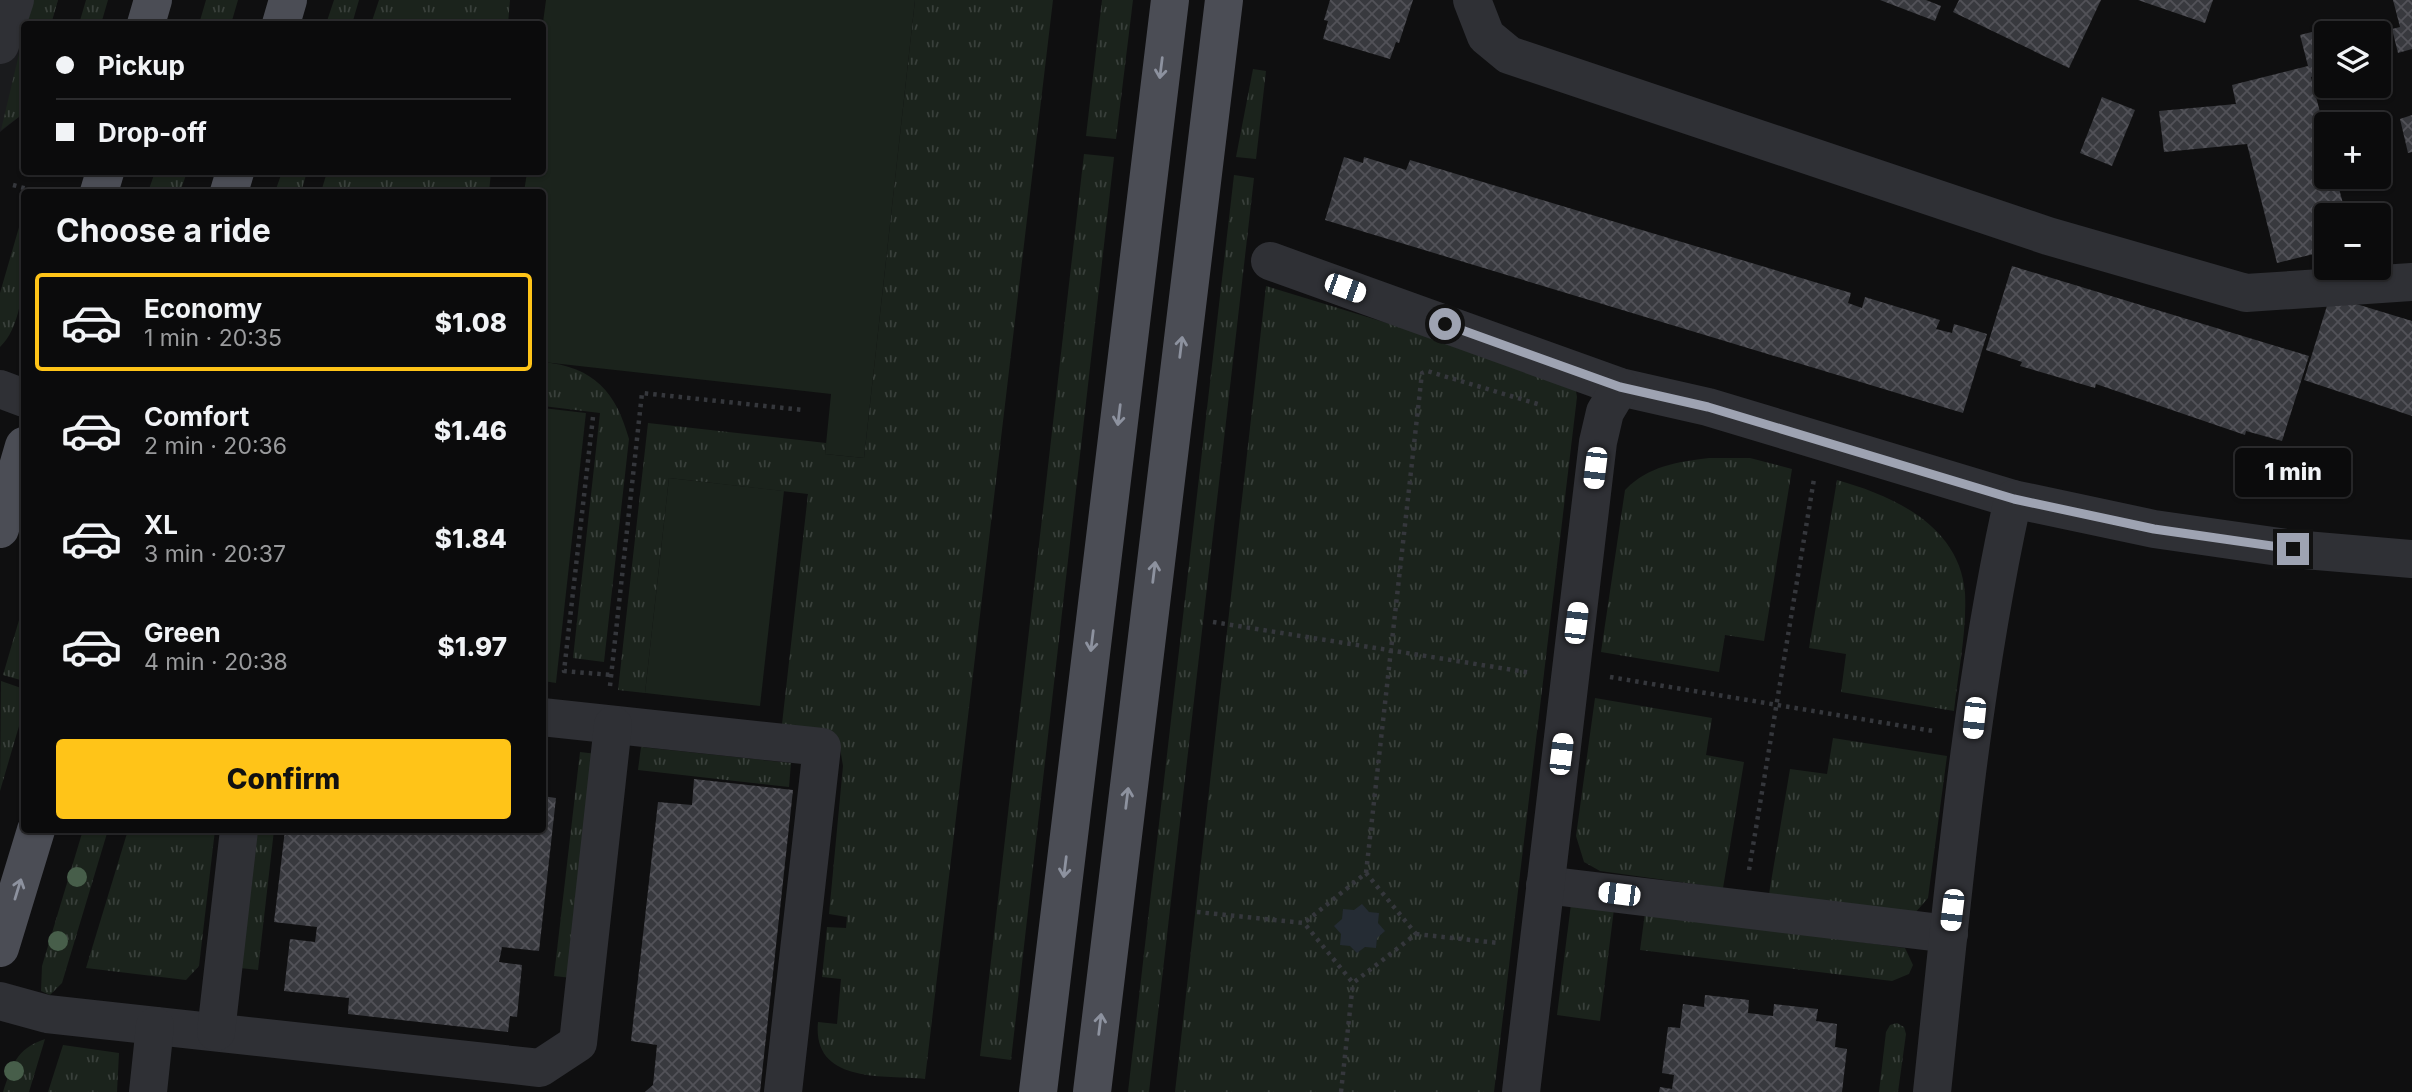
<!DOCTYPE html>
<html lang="en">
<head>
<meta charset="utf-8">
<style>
  :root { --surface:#0b0b0c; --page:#19191a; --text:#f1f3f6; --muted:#9a9b9d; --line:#2b2b2d; --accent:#ffc418 }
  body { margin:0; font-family:Inter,sans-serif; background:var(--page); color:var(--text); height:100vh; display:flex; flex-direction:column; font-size:26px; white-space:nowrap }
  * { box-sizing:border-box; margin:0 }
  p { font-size:23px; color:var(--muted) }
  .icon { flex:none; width:38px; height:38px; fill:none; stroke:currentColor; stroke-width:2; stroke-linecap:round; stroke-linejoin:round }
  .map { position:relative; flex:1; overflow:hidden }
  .panel { position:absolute; left:21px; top:189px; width:525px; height:644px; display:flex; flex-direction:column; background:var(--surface); border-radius:7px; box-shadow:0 2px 5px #0004,0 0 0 2px var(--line) }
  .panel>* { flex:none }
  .guide { position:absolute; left:21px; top:21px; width:525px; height:154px; border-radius:7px; box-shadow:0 2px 5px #0004,0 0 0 2px var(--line); display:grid; align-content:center; height:154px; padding:0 35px; background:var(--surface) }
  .controls { position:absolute; left:2314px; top:21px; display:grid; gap:14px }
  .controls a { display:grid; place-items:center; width:77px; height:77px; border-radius:7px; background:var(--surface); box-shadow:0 2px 5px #0004,0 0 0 2px var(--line); font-size:35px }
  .end { position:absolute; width:32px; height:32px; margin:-16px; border:9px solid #9ea3b2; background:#111; box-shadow:0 0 0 4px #111 }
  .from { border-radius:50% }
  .bubble { position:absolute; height:49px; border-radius:7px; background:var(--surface); box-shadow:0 2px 5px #0004,0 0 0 2px var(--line); font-size:23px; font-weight:800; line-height:49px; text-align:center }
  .car { position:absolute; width:21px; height:42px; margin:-21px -10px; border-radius:9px; box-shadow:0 0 5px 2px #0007; background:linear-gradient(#fff 24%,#345 0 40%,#fff 0 76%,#345 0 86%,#fff 0) }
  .guide b { display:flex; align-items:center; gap:24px; height:66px; font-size:26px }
  .guide b+b { border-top:2px solid var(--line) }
  .guide i { width:18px; height:18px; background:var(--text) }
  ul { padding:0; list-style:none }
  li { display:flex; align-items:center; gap:21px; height:98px; margin:0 14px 10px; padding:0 21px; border:4px solid transparent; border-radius:7px }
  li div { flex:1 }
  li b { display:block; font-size:26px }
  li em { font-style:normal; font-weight:800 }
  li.on { border-color:var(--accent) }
  li>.icon { width:63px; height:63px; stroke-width:1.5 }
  h2 { padding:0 35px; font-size:32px; line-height:84px }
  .action { display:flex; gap:14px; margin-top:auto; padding:14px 35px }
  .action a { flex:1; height:80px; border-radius:7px; background:var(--accent); color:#111; font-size:28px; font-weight:800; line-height:80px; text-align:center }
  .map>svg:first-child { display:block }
  .built { fill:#1a1b1d }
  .grass { fill:url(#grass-tufts) }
  .garden { fill:#1b231c }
  .water { fill:#252c34 }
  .building { fill:url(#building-cross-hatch) }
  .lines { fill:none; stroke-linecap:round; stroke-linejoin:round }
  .path { stroke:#35373c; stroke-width:4.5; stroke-dasharray:3.5 5; stroke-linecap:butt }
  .minor { stroke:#2f3035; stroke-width:38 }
  .major { stroke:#4b4d55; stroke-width:38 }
  .tree { fill:#475e4a }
  .oneway { stroke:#8d929f }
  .route { stroke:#9ea3b2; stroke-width:9 }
</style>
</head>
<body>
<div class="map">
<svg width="2412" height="1092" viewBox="0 0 2412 1092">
  <defs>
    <pattern id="grass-tufts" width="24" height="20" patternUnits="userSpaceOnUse" patternTransform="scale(1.75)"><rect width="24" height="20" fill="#1b231c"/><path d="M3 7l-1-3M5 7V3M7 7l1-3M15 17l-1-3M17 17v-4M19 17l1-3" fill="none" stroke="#39403b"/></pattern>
    <pattern id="building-cross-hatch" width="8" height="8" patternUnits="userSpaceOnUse" patternTransform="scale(1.75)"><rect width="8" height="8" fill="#38393e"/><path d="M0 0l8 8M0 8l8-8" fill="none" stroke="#525258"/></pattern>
  </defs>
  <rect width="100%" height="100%" fill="#0f0f10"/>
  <path class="built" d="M0 0H58L51 24H24V113L0 132Z"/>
  <g class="grass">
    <path d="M33 0H58L51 24H27Z"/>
    <path d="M86 0H108L101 24H79Z"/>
    <path d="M206 0H238L231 24H199Z"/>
    <path d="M334 0H359L352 24H326Z"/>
    <path d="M379 0H510L508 24H371Z"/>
    <path d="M915 0H1053L925 1079C883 1075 812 1084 818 1022L837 1024 841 979 822 977 827 927 846 928 847 917 829 914 843 766 840 748 782 724 808 494 669 478 645 693 618 690 648 423 826 443 825 454 864 458Z"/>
    <path d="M1102 0H1133L1116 139 1086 136Z"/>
    <path d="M24 33V113L1 130Z"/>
    <path d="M1253 69 1266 71 1256 159 1236 157Z"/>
    <path d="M1084 154 1114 157 1011 1060 980 1056Z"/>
    <path d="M155 172H187L180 192H148Z"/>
    <path d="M282 172H307L301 192H275Z"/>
    <path d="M327 172H491L489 192H321Z"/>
    <path d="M1234 175 1254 178 1149 1092H1128Z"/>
    <path d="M24 210C25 246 29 320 0 347V293Z"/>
    <path d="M1266 286 1557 375 1576 391 1577 397 1494 1092H1175Z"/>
    <path d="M543 362C594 367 616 392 629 439L604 662 573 658 600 413 543 406Z"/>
    <path d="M1709 458H1750L1792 469 1764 641 1725 635 1719 672 1601 652 1625 490C1648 466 1677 462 1709 458Z"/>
    <path d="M1837 480C1894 496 1960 526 1965 593 1967 631 1958 673 1954 711L1841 692 1846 654 1809 648Z"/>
    <path d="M24 603V681L3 675Z"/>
    <path d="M1 681 24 689V709L0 791Z"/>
    <path d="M1595 698 1712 718 1706 755 1744 762 1723 888 1600 871 1584 862 1576 836Z"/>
    <path d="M1833 738 1947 756 1928 898 1915 913 1769 894 1790 769 1827 774Z"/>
    <path d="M641 747 791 763 789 787 638 770Z"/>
    <path d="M580 752 597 754 572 978 554 976Z"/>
    <path d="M83 830H108L62 983 50 995 41 991 42 966Z"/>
    <path d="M128 830H215L199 966 186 980 86 968Z"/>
    <path d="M256 830H274L258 970 240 968Z"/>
    <path d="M1571 904 1614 909 1600 1021 1557 1015Z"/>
    <path d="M1645 913 1905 948 1913 965 1909 974 1892 981 1640 950Z"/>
    <path d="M1897 1023 1904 1027 1906 1034 1898 1092H1879L1886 1032 1890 1025Z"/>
    <path d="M45 1039 29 1092H3C12 1065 16 1049 45 1039Z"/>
    <path d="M63 1045 119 1053 117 1092H48Z"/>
  </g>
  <g class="garden">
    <path d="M546 0H915L864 458 825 454 831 394 543 362 542 192H524L527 172H542V30Z"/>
    <path d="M543 408 586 413 556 683 543 681Z"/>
    <path d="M669 478 784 491 760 706 645 693Z"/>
  </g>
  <path class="water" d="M1362 904 1369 912 1379 913 1378 923 1385 931 1377 938 1376 948 1365 947 1357 953 1350 946 1340 945 1341 934 1334 926 1342 919 1343 909 1354 910Z"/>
  <g class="building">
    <path d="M1330 0H1413L1399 43 1396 42 1390 59 1323 39 1328 21 1324 20Z"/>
    <path d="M1880 0H1926L1941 6 1935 21Z"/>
    <path d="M1959 0H2101L2069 68 1953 12Z"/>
    <path d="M2138 0H2213L2205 23Z"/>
    <path d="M2393 0H2412V49L2398 53 2392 29 2400 27Z"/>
    <path d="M2355 21 2358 33H2326V73L2311 77 2326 136V177H2336L2346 215H2326V251L2277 263 2247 144 2164 152 2159 111 2236 104 2232 85 2308 66 2300 35Z"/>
    <path d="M2102 97 2135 110 2112 166 2080 153Z"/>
    <path d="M2412 115V152L2408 153 2400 119Z"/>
    <path d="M1344 157 1363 163 1364 157 1406 170 1410 160 1851 293 1848 303 1862 308 1865 297 1940 320 1936 329 1952 333 1954 324 1987 334 1963 413 1325 220Z"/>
    <path d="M2012 266 2309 356 2282 441 2246 431 2245 435 2096 384 2095 388 2020 366 2022 362 1986 350Z"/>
    <path d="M2330 296 2412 321V416L2304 380Z"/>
    <path d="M694 779 793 790 760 1092H645L653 1085 657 1045 631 1041 658 802 692 805Z"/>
    <path d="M542 796 556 798 539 951 502 947 499 962 522 965 517 1017 510 1016 508 1032 348 1014 349 998 284 991 290 939 315 942 317 927 274 922 285 830H542Z"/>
    <path d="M1705 995 1749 1000 1748 1013 1773 1016 1774 1004 1818 1009 1816 1021 1837 1024 1835 1047 1847 1049 1842 1092H1659L1660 1087 1672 1089 1674 1075 1662 1073 1668 1027 1680 1028 1683 1004 1704 1007Z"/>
  </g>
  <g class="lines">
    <g class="path">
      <path d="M13 185 38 192"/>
      <path d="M593 417 564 671 611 675"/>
      <path d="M1213 622 1532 673"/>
      <path d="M1610 677 1933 731"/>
      <path d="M610 686 642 393 803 410"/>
      <path d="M1749 870 1814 479"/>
      <path d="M1366 873 1422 373 1427 371 1541 405"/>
      <path d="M1197 912 1304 923 1366 873 1416 934 1353 983 1304 923"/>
      <path d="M1416 934 1498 943"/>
      <path d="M1341 1092 1353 983"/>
    </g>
    <g class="minor">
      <path d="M1472 0 1486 36 1509 55 2048 236 2246 293 2412 282"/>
      <path d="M0 45 15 0"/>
      <path d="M1270 261 1620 387 1708 407 2013 499"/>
      <path d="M0 389 24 398"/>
      <path d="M542 717 822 747 783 1092"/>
      <path d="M1545 885 1949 934"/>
      <path d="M0 1001 47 1014 540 1068 578 1043 613 725"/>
      <path d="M216 1032 239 830"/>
      <path d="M148 1092 155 1026"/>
      <path d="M1521 1092 1598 442 1605 412 1620 387"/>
      <path d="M1932 1092C1953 894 1970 694 2013 499L2154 529 2293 549 2412 559"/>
    </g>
    <g class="major">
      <path d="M146 24 153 0"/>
      <path d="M281 24 288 0"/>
      <path d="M99 192 105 172"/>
      <path d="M229 192 235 172"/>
      <path d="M0 529 24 446"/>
      <path d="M0 948 36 830"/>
      <path d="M1038 1092 1170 0"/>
      <path d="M1092 1092 1224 0"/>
    </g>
  </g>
  <g class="tree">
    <circle cx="77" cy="877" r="10"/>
    <circle cx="58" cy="941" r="10"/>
    <circle cx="14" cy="1071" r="10"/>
  </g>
  <defs><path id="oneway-shaft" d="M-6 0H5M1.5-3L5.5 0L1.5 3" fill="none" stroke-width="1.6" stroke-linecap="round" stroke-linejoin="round" transform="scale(1.75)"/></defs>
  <g class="oneway">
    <use href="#oneway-shaft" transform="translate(1161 68) rotate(97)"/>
    <use href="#oneway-shaft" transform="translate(1181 347) rotate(-83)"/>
    <use href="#oneway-shaft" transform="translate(1119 415) rotate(97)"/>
    <use href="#oneway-shaft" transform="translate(1154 572) rotate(-83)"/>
    <use href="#oneway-shaft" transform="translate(1092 641) rotate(97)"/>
    <use href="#oneway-shaft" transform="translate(1127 798) rotate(-83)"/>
    <use href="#oneway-shaft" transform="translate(1065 867) rotate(97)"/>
    <use href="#oneway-shaft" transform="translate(18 889) rotate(-73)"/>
    <use href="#oneway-shaft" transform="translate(1100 1024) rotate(-83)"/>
  </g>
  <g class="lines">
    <path class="route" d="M1445 324 1620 387 1708 407 2014 499 2154 529 2293 549"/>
  </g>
</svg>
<div class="controls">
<a><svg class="icon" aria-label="layers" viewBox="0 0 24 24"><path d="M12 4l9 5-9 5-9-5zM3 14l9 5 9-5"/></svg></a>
<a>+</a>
<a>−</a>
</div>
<i class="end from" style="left:1445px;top:324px"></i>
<i class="end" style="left:2293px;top:549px"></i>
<div class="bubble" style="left:2235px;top:448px;width:116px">1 min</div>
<i class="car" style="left:1345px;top:288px;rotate:110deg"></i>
<i class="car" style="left:1595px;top:468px;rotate:187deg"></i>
<i class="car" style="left:1576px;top:623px;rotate:7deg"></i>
<i class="car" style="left:1974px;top:718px;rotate:186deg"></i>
<i class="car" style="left:1561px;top:754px;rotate:7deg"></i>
<i class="car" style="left:1619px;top:894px;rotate:277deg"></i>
<i class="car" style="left:1952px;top:910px;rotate:187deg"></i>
<div class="guide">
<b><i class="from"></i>Pickup</b>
<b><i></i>Drop-off</b>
</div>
<section class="panel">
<h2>Choose a ride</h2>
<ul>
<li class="on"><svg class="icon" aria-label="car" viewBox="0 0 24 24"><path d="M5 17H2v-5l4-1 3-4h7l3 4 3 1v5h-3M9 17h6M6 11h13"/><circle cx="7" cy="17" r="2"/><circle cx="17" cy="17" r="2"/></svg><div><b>Economy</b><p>1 min · 20:35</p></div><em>$1.08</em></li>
<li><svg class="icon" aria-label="car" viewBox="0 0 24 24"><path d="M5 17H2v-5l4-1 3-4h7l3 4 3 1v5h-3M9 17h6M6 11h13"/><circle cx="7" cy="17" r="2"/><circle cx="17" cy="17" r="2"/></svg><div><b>Comfort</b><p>2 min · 20:36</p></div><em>$1.46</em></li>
<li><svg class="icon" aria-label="car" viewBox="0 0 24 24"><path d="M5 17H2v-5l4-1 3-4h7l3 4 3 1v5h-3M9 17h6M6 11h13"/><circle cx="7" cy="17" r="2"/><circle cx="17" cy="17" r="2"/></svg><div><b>XL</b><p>3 min · 20:37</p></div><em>$1.84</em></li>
<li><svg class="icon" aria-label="car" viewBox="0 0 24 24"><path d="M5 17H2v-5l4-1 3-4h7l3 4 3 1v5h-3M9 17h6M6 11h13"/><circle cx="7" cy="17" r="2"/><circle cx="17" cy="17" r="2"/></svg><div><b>Green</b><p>4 min · 20:38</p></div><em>$1.97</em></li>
</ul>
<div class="action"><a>Confirm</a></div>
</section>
</div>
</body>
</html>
